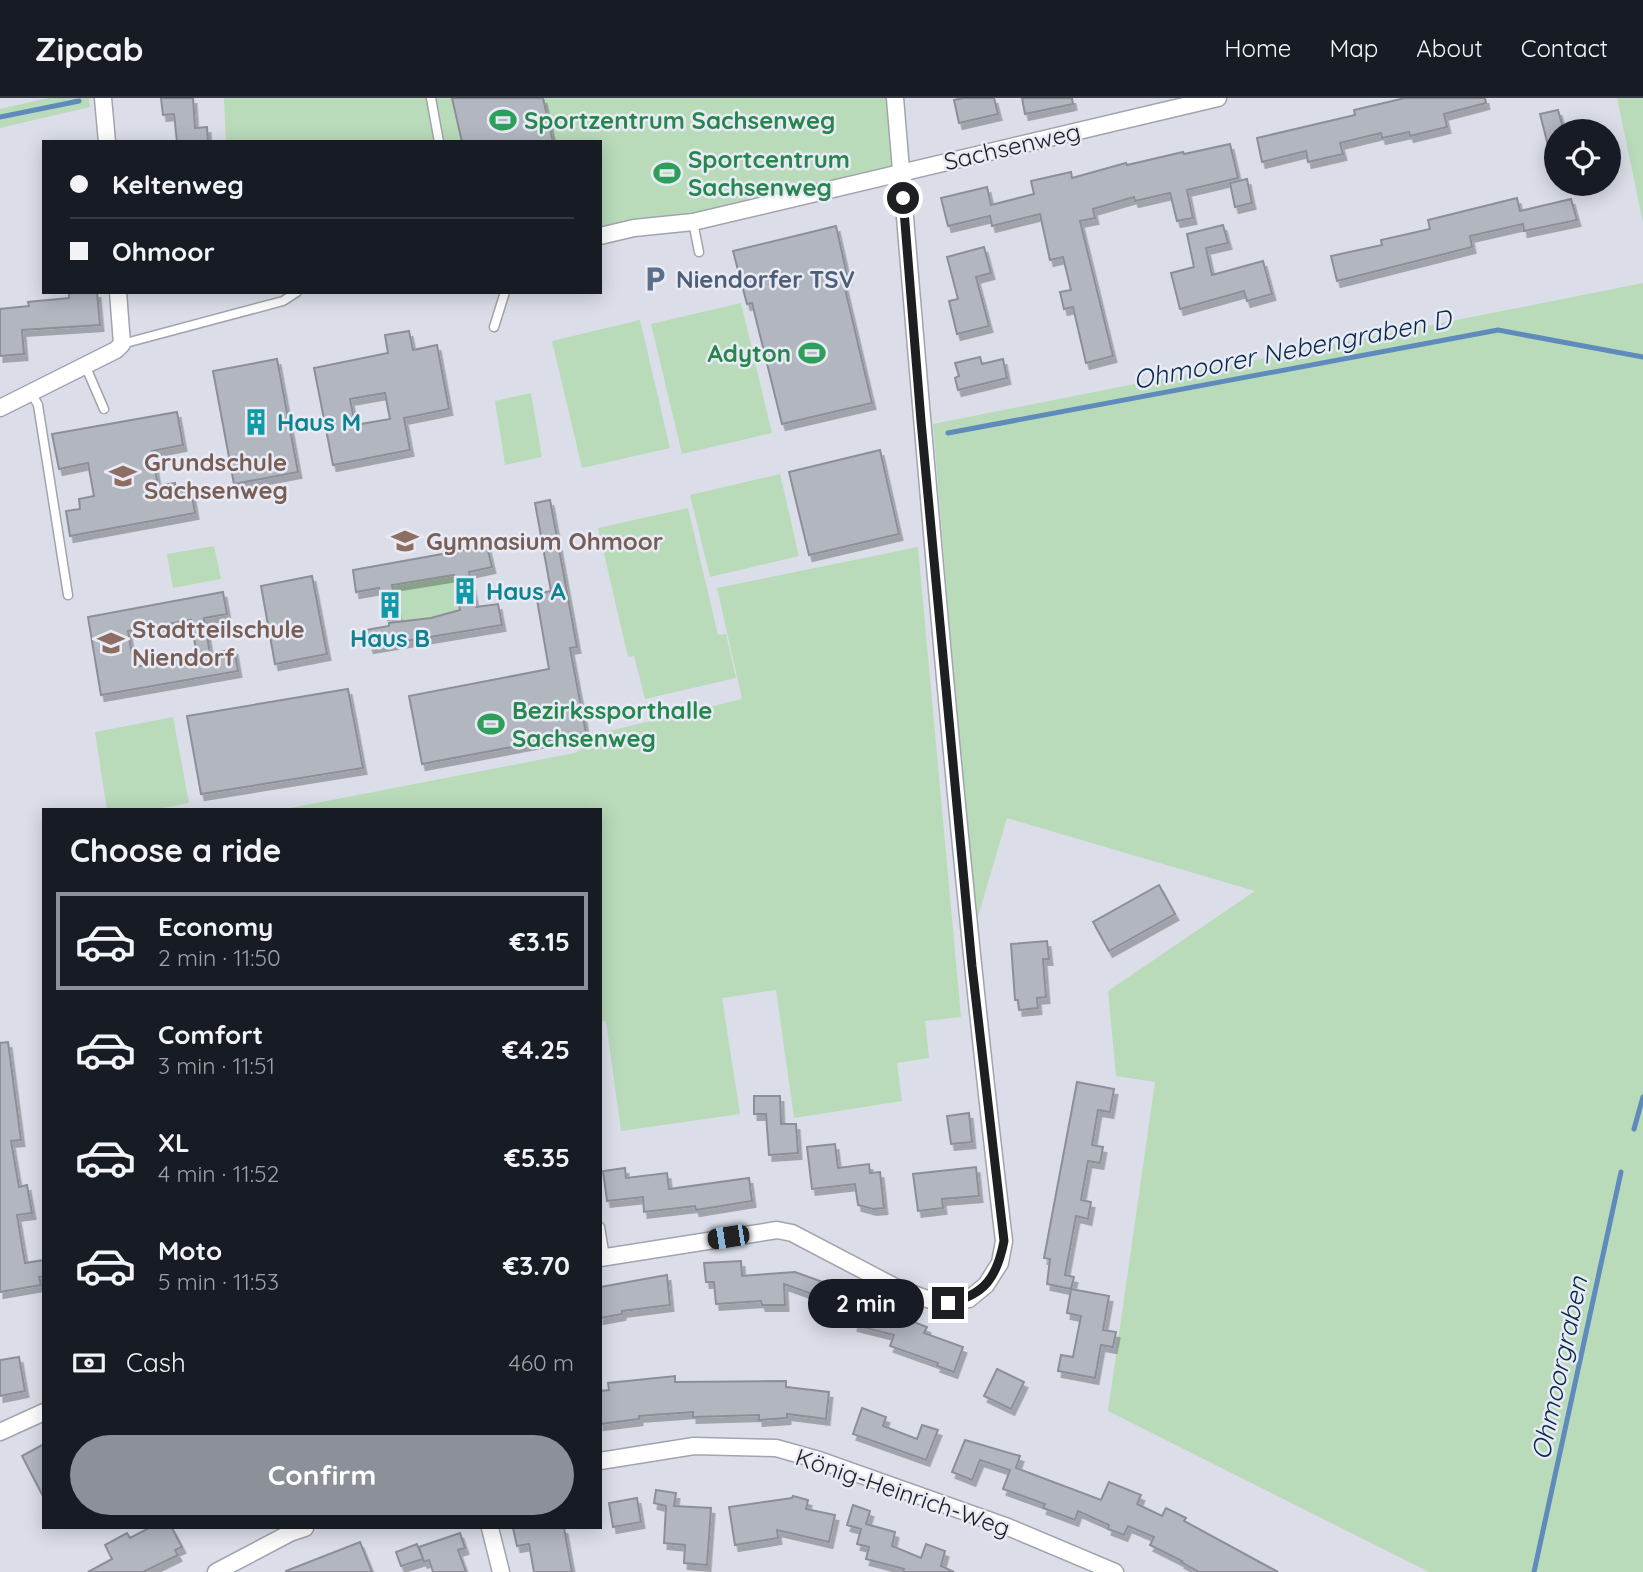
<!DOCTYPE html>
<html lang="en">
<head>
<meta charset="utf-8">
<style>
  :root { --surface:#171b24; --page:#242831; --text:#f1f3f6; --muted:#9ea1a6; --line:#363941; --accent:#8c9099 }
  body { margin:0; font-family:Quicksand,sans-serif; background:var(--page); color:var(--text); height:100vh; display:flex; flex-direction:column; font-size:26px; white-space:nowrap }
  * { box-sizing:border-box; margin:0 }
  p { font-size:23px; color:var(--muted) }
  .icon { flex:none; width:38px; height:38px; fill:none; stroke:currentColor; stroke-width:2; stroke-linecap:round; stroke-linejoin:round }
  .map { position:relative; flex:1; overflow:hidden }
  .drawer { position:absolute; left:42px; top:710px; width:560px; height:721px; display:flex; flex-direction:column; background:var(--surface); border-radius:0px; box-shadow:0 4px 18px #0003 }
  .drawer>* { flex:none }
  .hud { position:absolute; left:42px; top:42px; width:560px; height:154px; border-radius:0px; box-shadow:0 4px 18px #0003; display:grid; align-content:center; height:154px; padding:0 28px; background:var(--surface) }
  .tools { position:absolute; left:1544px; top:21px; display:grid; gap:14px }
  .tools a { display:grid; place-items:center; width:77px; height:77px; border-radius:50%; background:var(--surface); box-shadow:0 4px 18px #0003; font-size:35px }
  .end { position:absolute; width:32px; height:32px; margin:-16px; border:9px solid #1e1f23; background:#fff; box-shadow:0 0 0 4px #fff }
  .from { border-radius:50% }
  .bubble { position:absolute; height:49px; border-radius:24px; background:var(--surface); box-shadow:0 4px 18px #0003; font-size:23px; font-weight:700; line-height:49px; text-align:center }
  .car { position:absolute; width:21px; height:42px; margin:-21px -10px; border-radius:9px; box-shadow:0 0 5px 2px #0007; background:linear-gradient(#222 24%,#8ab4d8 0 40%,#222 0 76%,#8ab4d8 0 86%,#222 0) }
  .hud b { display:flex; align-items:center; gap:24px; height:66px; font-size:26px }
  .hud b+b { border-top:2px solid var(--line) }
  .hud i { width:18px; height:18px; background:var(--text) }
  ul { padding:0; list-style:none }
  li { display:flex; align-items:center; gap:21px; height:98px; margin:0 14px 10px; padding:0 14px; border:4px solid transparent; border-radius:0px }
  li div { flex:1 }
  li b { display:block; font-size:26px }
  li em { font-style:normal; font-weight:700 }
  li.current { border-color:var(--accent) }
  li>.icon { width:63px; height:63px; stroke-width:1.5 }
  h2 { padding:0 28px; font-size:32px; line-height:84px }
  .pay { display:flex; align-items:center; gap:18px; height:77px; padding:0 28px; font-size:26px }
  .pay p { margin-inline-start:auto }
  .button { display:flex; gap:14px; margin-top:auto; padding:14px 28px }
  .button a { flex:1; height:80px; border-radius:42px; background:var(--accent); color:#fff; font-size:28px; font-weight:700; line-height:80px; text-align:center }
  header { display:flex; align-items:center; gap:42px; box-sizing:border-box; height:98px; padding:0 35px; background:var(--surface); border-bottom:2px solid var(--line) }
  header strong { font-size:33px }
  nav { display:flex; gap:38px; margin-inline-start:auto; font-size:24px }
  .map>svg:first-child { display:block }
  .green { fill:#b9dbba }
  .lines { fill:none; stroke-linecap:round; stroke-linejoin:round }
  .stream { stroke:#5e8bbb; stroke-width:5 }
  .building { fill:#b2b6bf; stroke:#8c8f98; stroke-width:2; fill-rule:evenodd; filter:url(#shadow) }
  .lane-casing { stroke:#a1a4ad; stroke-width:11 }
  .street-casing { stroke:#a1a4ad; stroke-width:19 }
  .lane { stroke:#fff; stroke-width:8 }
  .street { stroke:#fff; stroke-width:16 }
  .route { stroke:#1e1f23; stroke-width:9 }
  .labels { text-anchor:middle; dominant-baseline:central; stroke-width:5; stroke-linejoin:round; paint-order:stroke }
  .leisure-label { font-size:24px; font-weight:bold; fill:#27864d; stroke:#e8ebf5; text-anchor:start }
  .street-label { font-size:24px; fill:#1e1f23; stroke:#e8ebf5 }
  .service-label { font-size:24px; font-weight:bold; fill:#4e5e75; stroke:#e8ebf5; text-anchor:start }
  .culture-label { font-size:24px; font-weight:bold; fill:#0d838f; stroke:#e8ebf5; text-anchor:start }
  .education-label { font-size:24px; font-weight:bold; fill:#785e54; stroke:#e8ebf5; text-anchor:start }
  .water-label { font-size:26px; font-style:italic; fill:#082a4a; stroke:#e8ebf5 }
</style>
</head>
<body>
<header>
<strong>Zipcab</strong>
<nav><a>Home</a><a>Map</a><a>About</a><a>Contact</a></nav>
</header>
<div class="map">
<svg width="1643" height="1474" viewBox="0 0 1643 1474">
  <defs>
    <filter id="shadow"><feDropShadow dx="3.5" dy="6" stdDeviation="0" flood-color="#0004"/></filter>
  </defs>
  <rect width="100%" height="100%" fill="#dbdee8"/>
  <g class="green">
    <path d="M48 0H89L90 9 0 30V11Z"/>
    <path d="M224 0H886L893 70 692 116 635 122 600 130V44H226Z"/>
    <path d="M1617 0H1643V125Z"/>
    <path d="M1643 185V1474H1429L1108 1313 1155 984 1116 978 1108 893 1255 793 1007 720 975 829 933 326Z"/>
    <path d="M741 205 772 335 682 356 651 226Z"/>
    <path d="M640 222 670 350 582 370 552 243Z"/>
    <path d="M531 295 542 359 505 367 495 303Z"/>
    <path d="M780 376 799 458 710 479 690 397Z"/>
    <path d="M688 410 718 537 726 536 736 580 645 601 634 558 628 559 598 430Z"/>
    <path d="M214 448 221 481 173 490 167 456Z"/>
    <path d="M918 449 961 919 925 923 929 960 897 965 902 1003 794 1020 776 892 722 900 740 1016 621 1033 606 923 600 924V712H280L575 655 609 633 742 601 717 490Z"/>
    <path d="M454 477 460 512 431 520 399 524 392 487Z"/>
    <path d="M173 619 189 705 153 712H107L95 634Z"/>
  </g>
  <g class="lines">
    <g class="stream">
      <path d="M0 19 79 3"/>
      <path d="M948 335 1498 232 1643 259"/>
      <path d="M1634 1031 1643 999"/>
      <path d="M1534 1474 1621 1074"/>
    </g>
  </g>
  <g class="building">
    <path d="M161 0H193L195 30 207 29 208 44H177L174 16 163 17Z"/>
    <path d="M452 0H543L553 44H462Z"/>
    <path d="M963 0H994L998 16 959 25 954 2Z"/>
    <path d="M1022 0H1072L1073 6 1025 16Z"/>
    <path d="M1405 0H1485L1486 5 1444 16 1447 29 1410 38 1409 34 1382 40 1381 35 1340 45 1343 56 1308 64 1306 53 1262 64 1257 40 1355 17 1354 12Z"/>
    <path d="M1558 12 1564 33H1556V58L1551 59 1540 16Z"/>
    <path d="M1230 46 1238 80 1187 92 1193 120 1177 123 1170 95 1135 103 1134 99 1093 111 1095 120 1080 123 1113 258 1086 265 1073 209 1064 211 1060 194 1071 192 1063 159 1050 162 1040 116 992 128 990 118 948 128 941 100 987 89 991 107 1034 96 1031 83 1071 74 1072 80 1126 65 1127 67 1183 54 1184 56Z"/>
    <path d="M1247 81 1252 105 1235 109 1230 85Z"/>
    <path d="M1517 100 1520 113 1571 101 1577 122 1524 133 1523 126 1470 138 1472 149 1337 183 1331 158 1382 147 1381 142 1430 131 1428 122Z"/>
    <path d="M1223 127 1228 145 1206 150 1212 177 1263 163 1272 196 1247 203 1244 193 1180 211 1171 175 1194 169 1187 136Z"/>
    <path d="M836 128 848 181 843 182 872 305 782 326 752 205 747 206 733 153Z"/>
    <path d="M984 149 991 175 976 179 989 228 957 236 949 203 958 201 947 159Z"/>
    <path d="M69 194H97L100 227 22 232 24 256 0 258V211L29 208 28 204 69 200Z"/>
    <path d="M409 233 413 252 437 247 449 311 404 320 410 352 333 367 314 270 388 255 385 237ZM385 295 390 321 355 327 350 301Z"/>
    <path d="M980 259 982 266 1003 261 1007 280 958 292 955 280 959 278 955 265Z"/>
    <path d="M277 261 298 374 234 386 213 273Z"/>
    <path d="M177 314 183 347 152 353 158 388 175 385 176 394 191 391 195 415 70 438 66 413 80 411 79 401 94 398 88 365 59 371 52 336Z"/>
    <path d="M880 352 899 436 809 457 789 374Z"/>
    <path d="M550 402 577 549 570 550 586 635 422 666 409 598 549 571 536 496 551 493 535 405Z"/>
    <path d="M487 448 492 469 469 474 476 509 498 506 502 527 370 549 366 532 389 528V525L431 520 460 512 454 477 392 487 398 519 388 522 379 490 356 494 353 472Z"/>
    <path d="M312 478 327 556 275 566 261 488Z"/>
    <path d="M223 494 227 516 204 520 210 556 234 551 238 573 101 597 88 519ZM191 522 197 558 134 569 128 533Z"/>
    <path d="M348 591 363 670 201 696 187 618Z"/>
    <path d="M1159 787 1175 816 1109 853 1093 824Z"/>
    <path d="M1047 843 1049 861H1043L1046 899 1037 900 1038 910 1019 912 1018 902H1015L1011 846Z"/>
    <path d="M8 944 21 1042 11 1043 19 1089 27 1087 32 1115 17 1117 25 1165 44 1162V1178L39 1179 41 1187 0 1194V945Z"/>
    <path d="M1077 984 1114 991 1110 1014 1098 1012 1092 1047 1103 1049 1100 1065 1088 1063 1081 1102 1091 1104 1088 1121 1076 1118 1065 1177 1074 1179 1071 1191 1047 1186 1050 1161 1044 1160Z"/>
    <path d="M754 998H780L781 1026H796L798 1055 769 1057 766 1016H754Z"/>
    <path d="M969 1015 972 1044 951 1046 947 1018Z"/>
    <path d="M835 1046 838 1070 869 1066 870 1075 880 1074 884 1110 873 1111 858 1107 855 1086 812 1091 807 1049Z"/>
    <path d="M976 1069 979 1098 942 1101 943 1110 918 1113 913 1076Z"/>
    <path d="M625 1070 626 1080 667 1075 669 1091 749 1080 752 1103 696 1112 695 1108 644 1114 643 1099 607 1103 603 1073Z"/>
    <path d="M741 1163 742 1178 795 1174 837 1189 828 1218 810 1212 815 1197 784 1186 785 1207H762L761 1203 716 1206 714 1184H706L704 1165Z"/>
    <path d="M667 1177 670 1207 622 1213V1216L600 1220V1189Z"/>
    <path d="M1071 1191 1109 1198 1103 1232 1116 1234 1113 1249 1101 1247 1095 1280 1058 1273 1061 1257 1073 1259 1081 1218 1067 1215Z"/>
    <path d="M860 1203 883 1208 882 1212 927 1229 924 1235 963 1249 954 1274 937 1268 938 1265 890 1248 894 1237 854 1227Z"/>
    <path d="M19 1259 25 1293 0 1298V1262Z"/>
    <path d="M997 1271 1024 1284 1011 1311 984 1298Z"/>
    <path d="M675 1278V1284L786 1283V1289L829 1294 826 1321 787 1316V1320L759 1322V1317L693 1319V1314L639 1318V1321L600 1326V1293L609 1292 608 1285Z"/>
    <path d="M862 1310 886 1319 883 1328 917 1341 922 1327 938 1332 926 1362 853 1336Z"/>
    <path d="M965 1342 1020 1358 1016 1370 1101 1402 1109 1384 1141 1397 1137 1406 1162 1418 1166 1410 1186 1420 1184 1423 1278 1474H1199L1181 1464 1182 1463 1150 1447 1154 1439 1128 1428 1124 1437 1108 1431 1109 1427 1078 1413 1075 1422 1043 1410 1045 1406 1003 1391 1010 1372 980 1362 972 1382 952 1374Z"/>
    <path d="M44 1346V1400L22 1358Z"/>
    <path d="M656 1392 676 1395 674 1408 711 1410 707 1467 684 1465 685 1447 664 1445 666 1408 654 1405Z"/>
    <path d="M793 1398 808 1402 806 1411 835 1417 829 1444 777 1432 778 1440 735 1447 729 1409 792 1400Z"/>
    <path d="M637 1400 641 1424 613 1429 609 1405Z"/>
    <path d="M853 1407 870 1413 866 1426 895 1434 892 1448 921 1460 926 1446 945 1453 941 1468 954 1474H903L904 1471 866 1461 869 1449 857 1446 861 1431 847 1427Z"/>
    <path d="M149 1430H172L182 1449 175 1452 178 1457 143 1474H88L112 1461 105 1447 127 1435 130 1440Z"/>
    <path d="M513 1430H564L572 1474H534L529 1446 517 1448Z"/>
    <path d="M460 1435 465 1450 458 1452 466 1474H433L429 1462 424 1464 419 1449Z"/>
    <path d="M360 1444 372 1474H286V1473Z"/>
    <path d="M417 1446 423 1461 401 1468 396 1454Z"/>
  </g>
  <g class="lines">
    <defs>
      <g id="lane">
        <path d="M431 0 439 44"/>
        <path d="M693 124 699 154"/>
        <path d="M494 229 505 194"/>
        <path d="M122 246 283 203 297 194"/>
        <path d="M85 267 104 311"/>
        <path d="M31 294 38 307 68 497"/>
        <path d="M600 1129 605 1159"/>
      </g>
      <g id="street">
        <path d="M103 0 107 44"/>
        <path d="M600 138 634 130 693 124 1218 0"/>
        <path d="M0 310 116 252 122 246 118 194"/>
        <path d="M600 1160 777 1132 792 1135 899 1191 939 1205 969 1201 986 1187 1000 1165 1004 1143C958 763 927 381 895 0"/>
        <path d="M0 1334 44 1314"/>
        <path d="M600 1363 694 1348 776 1350 819 1362 1008 1429 1115 1474"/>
        <path d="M490 1430 501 1474"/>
        <path d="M216 1474 290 1435 305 1430"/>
      </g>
    </defs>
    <use href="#lane" class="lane-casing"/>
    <use href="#street" class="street-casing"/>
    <use href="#lane" class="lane"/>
    <use href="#street" class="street"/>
  </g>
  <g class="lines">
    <path class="route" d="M903 100 921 323 972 868 1004 1143C997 1179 985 1197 948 1205"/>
  </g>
  <defs>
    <symbol id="stadium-bare" viewBox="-9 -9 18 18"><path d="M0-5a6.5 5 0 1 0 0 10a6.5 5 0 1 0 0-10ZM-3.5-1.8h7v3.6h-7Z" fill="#2e9e5b" stroke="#e8ebf5" stroke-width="2.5" paint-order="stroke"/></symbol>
    <symbol id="parking-bare" viewBox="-9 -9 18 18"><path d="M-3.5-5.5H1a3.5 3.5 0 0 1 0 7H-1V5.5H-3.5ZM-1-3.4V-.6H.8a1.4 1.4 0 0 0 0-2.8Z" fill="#5c6f8a" stroke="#e8ebf5" stroke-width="2.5" paint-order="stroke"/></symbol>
    <symbol id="building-bare" viewBox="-9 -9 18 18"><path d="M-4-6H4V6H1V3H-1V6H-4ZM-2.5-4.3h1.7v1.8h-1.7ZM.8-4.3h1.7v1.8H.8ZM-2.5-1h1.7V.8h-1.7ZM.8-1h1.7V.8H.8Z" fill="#0f9aa8" stroke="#e8ebf5" stroke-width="2.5" paint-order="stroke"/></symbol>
    <symbol id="school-bare" viewBox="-9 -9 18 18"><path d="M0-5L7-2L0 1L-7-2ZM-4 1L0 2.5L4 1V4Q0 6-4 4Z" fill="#8d6e63" stroke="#e8ebf5" stroke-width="2.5" paint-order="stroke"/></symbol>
  </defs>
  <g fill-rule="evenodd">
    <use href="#stadium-bare" x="484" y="3" width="38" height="38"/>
    <use href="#stadium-bare" x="648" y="56" width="38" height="38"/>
    <use href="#parking-bare" x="636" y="162" width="38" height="38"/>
    <use href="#stadium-bare" x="793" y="236" width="38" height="38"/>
    <use href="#building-bare" x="237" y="305" width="38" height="38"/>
    <use href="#school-bare" x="104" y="359" width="38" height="38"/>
    <use href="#school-bare" x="386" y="424" width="38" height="38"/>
    <use href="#building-bare" x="446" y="474" width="38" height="38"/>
    <use href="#building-bare" x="371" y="488" width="38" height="38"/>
    <use href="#school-bare" x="92" y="526" width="38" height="38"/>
    <use href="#stadium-bare" x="472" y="607" width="38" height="38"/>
  </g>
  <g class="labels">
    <g class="leisure-label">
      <text x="524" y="22">Sportzentrum Sachsenweg</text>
      <text x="688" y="61">Sportcentrum<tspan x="688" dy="28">Sachsenweg</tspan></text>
      <text x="791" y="255" text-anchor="end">Adyton</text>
      <text x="512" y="612">Bezirkssporthalle<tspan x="512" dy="28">Sachsenweg</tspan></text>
    </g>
    <g class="street-label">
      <text transform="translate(1012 48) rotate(-13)">Sachsenweg</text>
      <text transform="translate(903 1394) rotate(19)">König-Heinrich-Weg</text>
    </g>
    <g class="service-label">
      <text x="676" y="181">Niendorfer TSV</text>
    </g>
    <g class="culture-label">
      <text x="277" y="324">Haus M</text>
      <text x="486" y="493">Haus A</text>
      <text x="390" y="540" text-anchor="middle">Haus B</text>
    </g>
    <g class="education-label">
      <text x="144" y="364">Grundschule<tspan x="144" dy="28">Sachsenweg</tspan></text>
      <text x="426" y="443">Gymnasium Ohmoor</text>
      <text x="132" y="531">Stadtteilschule<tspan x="132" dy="28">Niendorf</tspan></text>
    </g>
    <g class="water-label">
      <text transform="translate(1292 251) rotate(-11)">Ohmoorer Nebengraben D</text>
      <text transform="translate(1559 1270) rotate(-78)">Ohmoorgraben</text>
    </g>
  </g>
</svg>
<div class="tools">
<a><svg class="icon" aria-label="locate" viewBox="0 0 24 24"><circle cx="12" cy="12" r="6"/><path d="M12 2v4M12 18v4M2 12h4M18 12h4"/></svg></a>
</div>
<i class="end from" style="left:903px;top:100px"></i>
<i class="end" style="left:948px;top:1205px"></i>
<div class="bubble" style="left:808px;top:1181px;width:116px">2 min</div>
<i class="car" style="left:728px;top:1139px;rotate:261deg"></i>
<div class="hud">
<b><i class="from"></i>Keltenweg</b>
<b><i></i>Ohmoor</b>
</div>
<section class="drawer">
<h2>Choose a ride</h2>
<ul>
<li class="current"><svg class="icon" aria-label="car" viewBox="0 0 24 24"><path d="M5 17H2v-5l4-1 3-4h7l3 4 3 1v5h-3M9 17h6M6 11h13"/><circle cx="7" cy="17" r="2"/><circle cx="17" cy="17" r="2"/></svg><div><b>Economy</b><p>2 min · 11:50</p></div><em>€3.15</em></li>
<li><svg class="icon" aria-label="car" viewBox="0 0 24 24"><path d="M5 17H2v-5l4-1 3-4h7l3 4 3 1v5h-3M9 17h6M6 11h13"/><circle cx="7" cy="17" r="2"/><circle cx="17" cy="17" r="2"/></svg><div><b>Comfort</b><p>3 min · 11:51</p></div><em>€4.25</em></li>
<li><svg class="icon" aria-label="car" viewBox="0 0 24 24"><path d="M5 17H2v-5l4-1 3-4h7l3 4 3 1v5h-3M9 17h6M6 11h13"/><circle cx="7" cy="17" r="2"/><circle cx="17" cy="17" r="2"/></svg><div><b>XL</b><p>4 min · 11:52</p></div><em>€5.35</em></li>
<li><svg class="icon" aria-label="car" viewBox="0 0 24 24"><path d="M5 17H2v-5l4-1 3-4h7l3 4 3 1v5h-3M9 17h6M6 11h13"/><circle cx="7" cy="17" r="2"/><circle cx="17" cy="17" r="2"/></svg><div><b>Moto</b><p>5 min · 11:53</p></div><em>€3.70</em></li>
</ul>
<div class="pay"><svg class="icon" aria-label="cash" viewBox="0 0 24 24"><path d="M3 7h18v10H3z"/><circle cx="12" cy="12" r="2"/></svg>Cash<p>460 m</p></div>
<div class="button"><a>Confirm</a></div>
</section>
</div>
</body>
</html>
